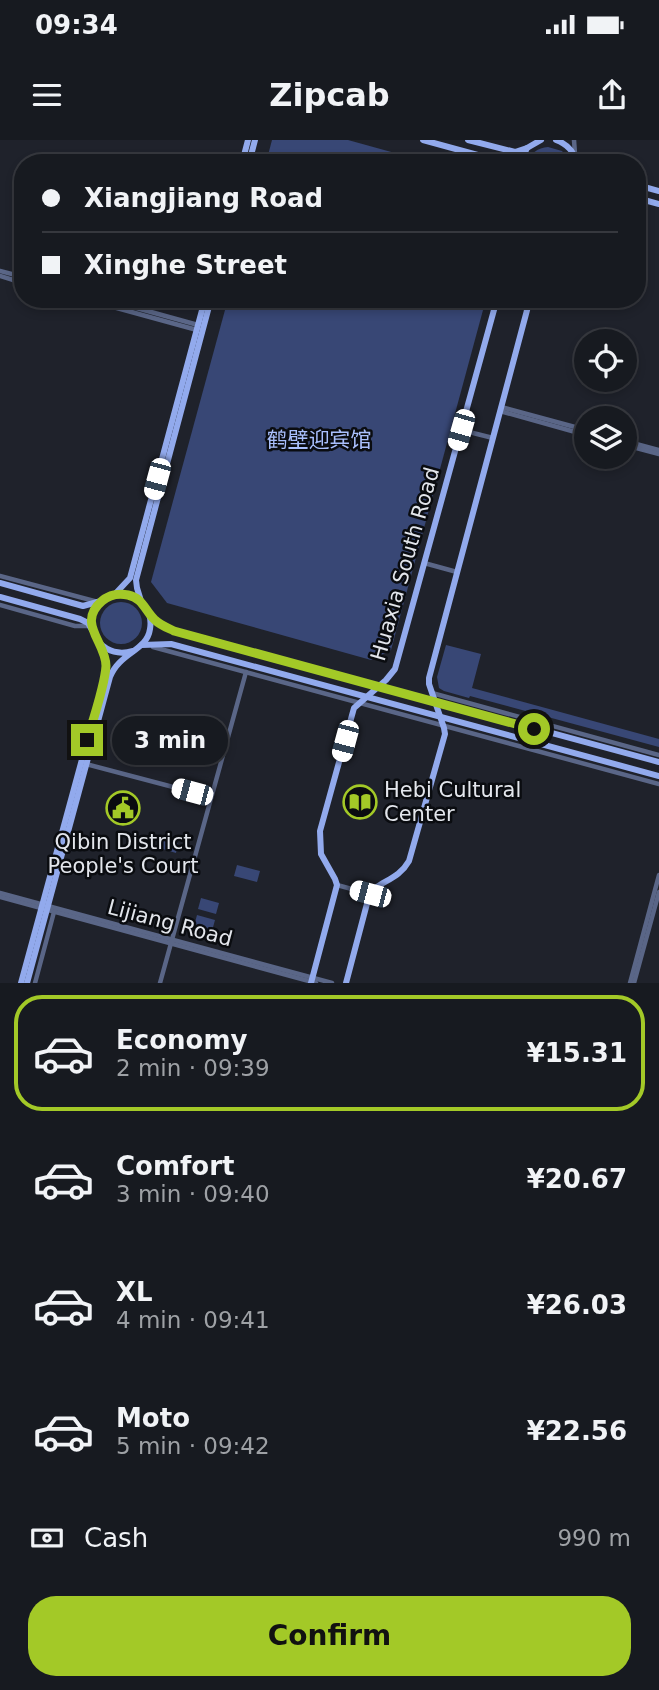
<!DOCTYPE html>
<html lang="en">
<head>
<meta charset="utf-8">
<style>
  :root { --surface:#171a20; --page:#202329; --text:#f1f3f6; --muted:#9ea1a5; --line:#36383e; --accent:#a3c927 }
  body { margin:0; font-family:"DejaVu Sans","Noto Sans SC",sans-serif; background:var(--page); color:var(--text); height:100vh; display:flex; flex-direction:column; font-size:26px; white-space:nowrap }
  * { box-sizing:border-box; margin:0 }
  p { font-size:23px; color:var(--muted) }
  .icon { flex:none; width:38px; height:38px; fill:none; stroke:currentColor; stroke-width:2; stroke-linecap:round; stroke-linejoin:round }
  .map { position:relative; height:843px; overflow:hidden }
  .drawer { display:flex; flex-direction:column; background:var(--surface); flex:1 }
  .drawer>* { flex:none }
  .banner { position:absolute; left:14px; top:14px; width:632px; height:154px; border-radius:28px; box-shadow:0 4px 10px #0003,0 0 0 2px var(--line); display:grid; align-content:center; height:154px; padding:0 28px; background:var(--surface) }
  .controls { position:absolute; left:574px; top:189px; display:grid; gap:14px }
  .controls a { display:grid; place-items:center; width:63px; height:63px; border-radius:50%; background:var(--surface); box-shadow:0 4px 10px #0003,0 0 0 2px var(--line); font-size:35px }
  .end { position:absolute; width:32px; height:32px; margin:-16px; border:9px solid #a3c927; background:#111; box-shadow:0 0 0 4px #111 }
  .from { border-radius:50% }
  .bubble { position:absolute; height:49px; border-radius:24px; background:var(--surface); box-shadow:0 4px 10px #0003,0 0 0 2px var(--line); font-size:23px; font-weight:700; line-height:49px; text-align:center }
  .car { position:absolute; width:21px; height:42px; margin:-21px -10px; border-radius:9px; box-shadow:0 0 5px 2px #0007; background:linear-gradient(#fff 24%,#345 0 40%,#fff 0 76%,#345 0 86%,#fff 0) }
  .banner b { display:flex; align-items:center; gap:24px; height:66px; font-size:26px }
  .banner b+b { border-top:2px solid var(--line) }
  .banner i { width:18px; height:18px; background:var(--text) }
  ul { padding:12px 0 0; list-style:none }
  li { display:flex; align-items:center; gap:21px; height:116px; margin:0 14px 10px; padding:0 14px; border:4px solid transparent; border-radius:28px }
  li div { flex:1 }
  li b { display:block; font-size:26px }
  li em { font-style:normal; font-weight:700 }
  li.current { border-color:var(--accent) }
  li>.icon { width:63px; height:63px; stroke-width:1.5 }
  .pay { display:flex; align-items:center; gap:18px; height:77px; padding:0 28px; font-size:26px }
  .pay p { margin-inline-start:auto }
  .action { display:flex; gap:14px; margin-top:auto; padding:14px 28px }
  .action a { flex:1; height:80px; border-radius:28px; background:var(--accent); color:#111; font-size:28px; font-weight:700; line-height:80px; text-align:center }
  .status { display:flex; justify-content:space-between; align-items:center; height:49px; padding:0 35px; background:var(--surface); direction:ltr }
  .status svg { height:19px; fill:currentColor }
  header { display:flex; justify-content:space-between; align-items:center; height:91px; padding:0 28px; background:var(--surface); font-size:32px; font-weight:700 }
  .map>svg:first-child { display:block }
  .green { fill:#384775 }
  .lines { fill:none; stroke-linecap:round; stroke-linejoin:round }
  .minor { stroke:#5a6687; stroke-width:4.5 }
  .major { stroke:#92aaed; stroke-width:6 }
  .route { stroke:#a3c927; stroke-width:9 }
  .labels { text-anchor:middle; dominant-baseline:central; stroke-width:5; stroke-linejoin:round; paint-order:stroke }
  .park-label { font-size:21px; fill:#a9bffc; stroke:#0a0c10 }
  .street-label { font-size:21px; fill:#e3e6ec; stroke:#0a0c10 }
  .poi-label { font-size:21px; fill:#e3e6ec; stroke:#0a0c10; text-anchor:start }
</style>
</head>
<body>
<div class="status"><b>09:34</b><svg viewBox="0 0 49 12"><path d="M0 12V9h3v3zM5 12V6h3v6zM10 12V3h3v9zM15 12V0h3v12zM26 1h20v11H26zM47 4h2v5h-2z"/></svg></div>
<header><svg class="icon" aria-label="menu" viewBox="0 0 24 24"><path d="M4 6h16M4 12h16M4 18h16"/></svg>Zipcab<svg class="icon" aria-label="share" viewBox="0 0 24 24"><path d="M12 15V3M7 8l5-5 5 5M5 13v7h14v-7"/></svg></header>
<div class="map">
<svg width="659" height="843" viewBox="0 0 659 843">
  <rect width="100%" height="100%" fill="#1f222b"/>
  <g class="green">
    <path d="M272 0H348L431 23H266Z"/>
    <path d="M548 7 562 11 571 23H526C530 13 538 8 548 7Z"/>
    <path d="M228 159H486L391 510 371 520 167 463 151 442Z"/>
    <circle cx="121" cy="483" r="21"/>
    <path d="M446 505 481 514 472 548 659 599V607L470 556 469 558 444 551 439 548 437 537Z"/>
    <path d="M159 698 178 703 176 713 156 707Z"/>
    <path d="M237 725 260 731 257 742 234 736Z"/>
    <path d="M201 758 219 763 216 774 198 769Z"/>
    <path d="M197 775 215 780 212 791 194 786Z"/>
  </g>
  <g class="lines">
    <g class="minor">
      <path d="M574 0 575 14"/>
      <path d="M0 131 23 137"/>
      <path d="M0 136 23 143"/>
      <path d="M84 159 197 190"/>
      <path d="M104 159 198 185"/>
      <path d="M497 160 528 169"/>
      <path d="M501 267 586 290"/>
      <path d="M500 271 586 295"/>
      <path d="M461 290 493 298"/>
      <path d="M625 301 659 310"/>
      <path d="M625 305 659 314"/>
      <path d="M424 423 457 432"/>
      <path d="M0 436 98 462"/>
      <path d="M0 465 75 486H89"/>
      <path d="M153 507 659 644"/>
      <path d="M432 553 659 615"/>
      <path d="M86 624 211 657"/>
      <path d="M337 745 370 754"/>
      <path d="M0 753 332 843"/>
      <path d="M0 757 316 843"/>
      <path d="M35 843 54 772"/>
      <path d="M160 843 246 532"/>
      <path d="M630 843 659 735"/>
      <path d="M634 843 659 752"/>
    </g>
    <g class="major">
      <path d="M423 0 507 23"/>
      <path d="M468 0 515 12 527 8"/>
      <path d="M556 0C567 4 574 11 577 23"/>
      <path d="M242 23 248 0"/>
      <path d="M249 23 255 0"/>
      <path d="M520 23 527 8 541 0"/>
      <path d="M637 45 659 51"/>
      <path d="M637 58 659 64"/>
      <path d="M0 443 83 466 101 461"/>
      <path d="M116 453 130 438 205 159"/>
      <path d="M0 457 80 479 88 483 92 490"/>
      <path d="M141 461 137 448 136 440 211 159"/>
      <path d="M151 476 155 481 174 491 659 622"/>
      <path d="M142 505 171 504 659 636"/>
      <path d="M21 843 105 535 106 521 100 506"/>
      <path d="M27 843 110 537C120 512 147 511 150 489 152 478 148 467 139 460 132 454 122 453 114 455 75 465 91 523 133 511"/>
      <path d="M311 843 337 745 335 739 321 714 320 691 354 568 386 540 395 529 497 159"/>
      <path d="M346 843 369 756C378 740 397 742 409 721L445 594 444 588 429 544V538L530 159"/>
    </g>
  </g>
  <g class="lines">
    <path class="route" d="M87 600C93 580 105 545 106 526 106 502 76 483 102 461 109 455 119 453 128 455 143 458 145 471 155 480 160 485 168 488 174 491L534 589"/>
  </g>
  <defs>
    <symbol id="library-ring" viewBox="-11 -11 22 22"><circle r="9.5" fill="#0a0c10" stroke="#a3c927" stroke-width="1.5"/><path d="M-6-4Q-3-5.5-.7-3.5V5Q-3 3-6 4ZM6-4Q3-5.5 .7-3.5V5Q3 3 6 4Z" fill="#a3c927"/></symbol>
    <symbol id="civic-ring" viewBox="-11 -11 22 22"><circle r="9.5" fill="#0a0c10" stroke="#a3c927" stroke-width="1.5"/><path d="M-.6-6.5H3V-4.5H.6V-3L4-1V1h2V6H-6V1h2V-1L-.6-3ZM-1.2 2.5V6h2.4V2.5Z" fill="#a3c927"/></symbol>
  </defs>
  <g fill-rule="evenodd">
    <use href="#library-ring" x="341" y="643" width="38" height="38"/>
    <use href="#civic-ring" x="104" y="649" width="38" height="38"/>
  </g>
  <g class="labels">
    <g class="park-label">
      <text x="319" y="300">鹤壁迎宾馆</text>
    </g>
    <g class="street-label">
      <text transform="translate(405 424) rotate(-74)">Huaxia South Road</text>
      <text transform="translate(170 783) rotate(15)">Lijiang Road</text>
    </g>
    <g class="poi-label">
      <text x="384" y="650">Hebi Cultural<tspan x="384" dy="24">Center</tspan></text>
      <text x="123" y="702" text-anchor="middle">Qibin District<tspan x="123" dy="24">People's Court</tspan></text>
    </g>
  </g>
</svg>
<div class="controls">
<a><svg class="icon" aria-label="locate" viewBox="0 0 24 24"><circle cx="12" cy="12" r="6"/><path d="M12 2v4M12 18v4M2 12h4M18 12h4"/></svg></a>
<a><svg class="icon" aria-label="layers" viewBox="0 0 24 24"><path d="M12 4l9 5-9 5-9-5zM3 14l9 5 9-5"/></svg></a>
</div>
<i class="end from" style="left:534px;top:589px"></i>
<i class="end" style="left:87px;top:600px"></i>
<div class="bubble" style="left:112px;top:576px;width:116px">3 min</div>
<i class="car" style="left:461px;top:290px;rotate:196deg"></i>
<i class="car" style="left:157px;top:339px;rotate:195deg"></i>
<i class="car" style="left:345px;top:601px;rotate:195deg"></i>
<i class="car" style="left:192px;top:652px;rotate:285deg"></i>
<i class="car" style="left:370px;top:754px;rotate:285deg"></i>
<div class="banner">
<b><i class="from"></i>Xiangjiang Road</b>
<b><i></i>Xinghe Street</b>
</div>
</div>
<section class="drawer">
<ul>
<li class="current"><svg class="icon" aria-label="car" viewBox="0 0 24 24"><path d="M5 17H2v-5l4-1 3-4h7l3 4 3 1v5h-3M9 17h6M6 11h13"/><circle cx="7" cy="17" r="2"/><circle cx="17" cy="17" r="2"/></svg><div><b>Economy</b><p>2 min · 09:39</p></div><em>¥15.31</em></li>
<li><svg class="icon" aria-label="car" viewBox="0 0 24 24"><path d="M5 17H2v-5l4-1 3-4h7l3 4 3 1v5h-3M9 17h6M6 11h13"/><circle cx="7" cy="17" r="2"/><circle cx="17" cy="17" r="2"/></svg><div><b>Comfort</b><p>3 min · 09:40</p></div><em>¥20.67</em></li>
<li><svg class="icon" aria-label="car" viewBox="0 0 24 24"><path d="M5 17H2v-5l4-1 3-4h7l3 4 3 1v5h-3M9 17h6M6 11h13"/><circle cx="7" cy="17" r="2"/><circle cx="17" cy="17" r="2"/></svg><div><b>XL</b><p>4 min · 09:41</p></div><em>¥26.03</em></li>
<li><svg class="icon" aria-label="car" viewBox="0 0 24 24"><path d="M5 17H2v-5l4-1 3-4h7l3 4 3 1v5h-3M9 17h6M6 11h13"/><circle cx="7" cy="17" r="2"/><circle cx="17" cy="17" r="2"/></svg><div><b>Moto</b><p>5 min · 09:42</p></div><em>¥22.56</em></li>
</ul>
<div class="pay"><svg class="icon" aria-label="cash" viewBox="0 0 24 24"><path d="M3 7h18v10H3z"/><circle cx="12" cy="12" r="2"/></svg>Cash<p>990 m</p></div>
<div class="action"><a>Confirm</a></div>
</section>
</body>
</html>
